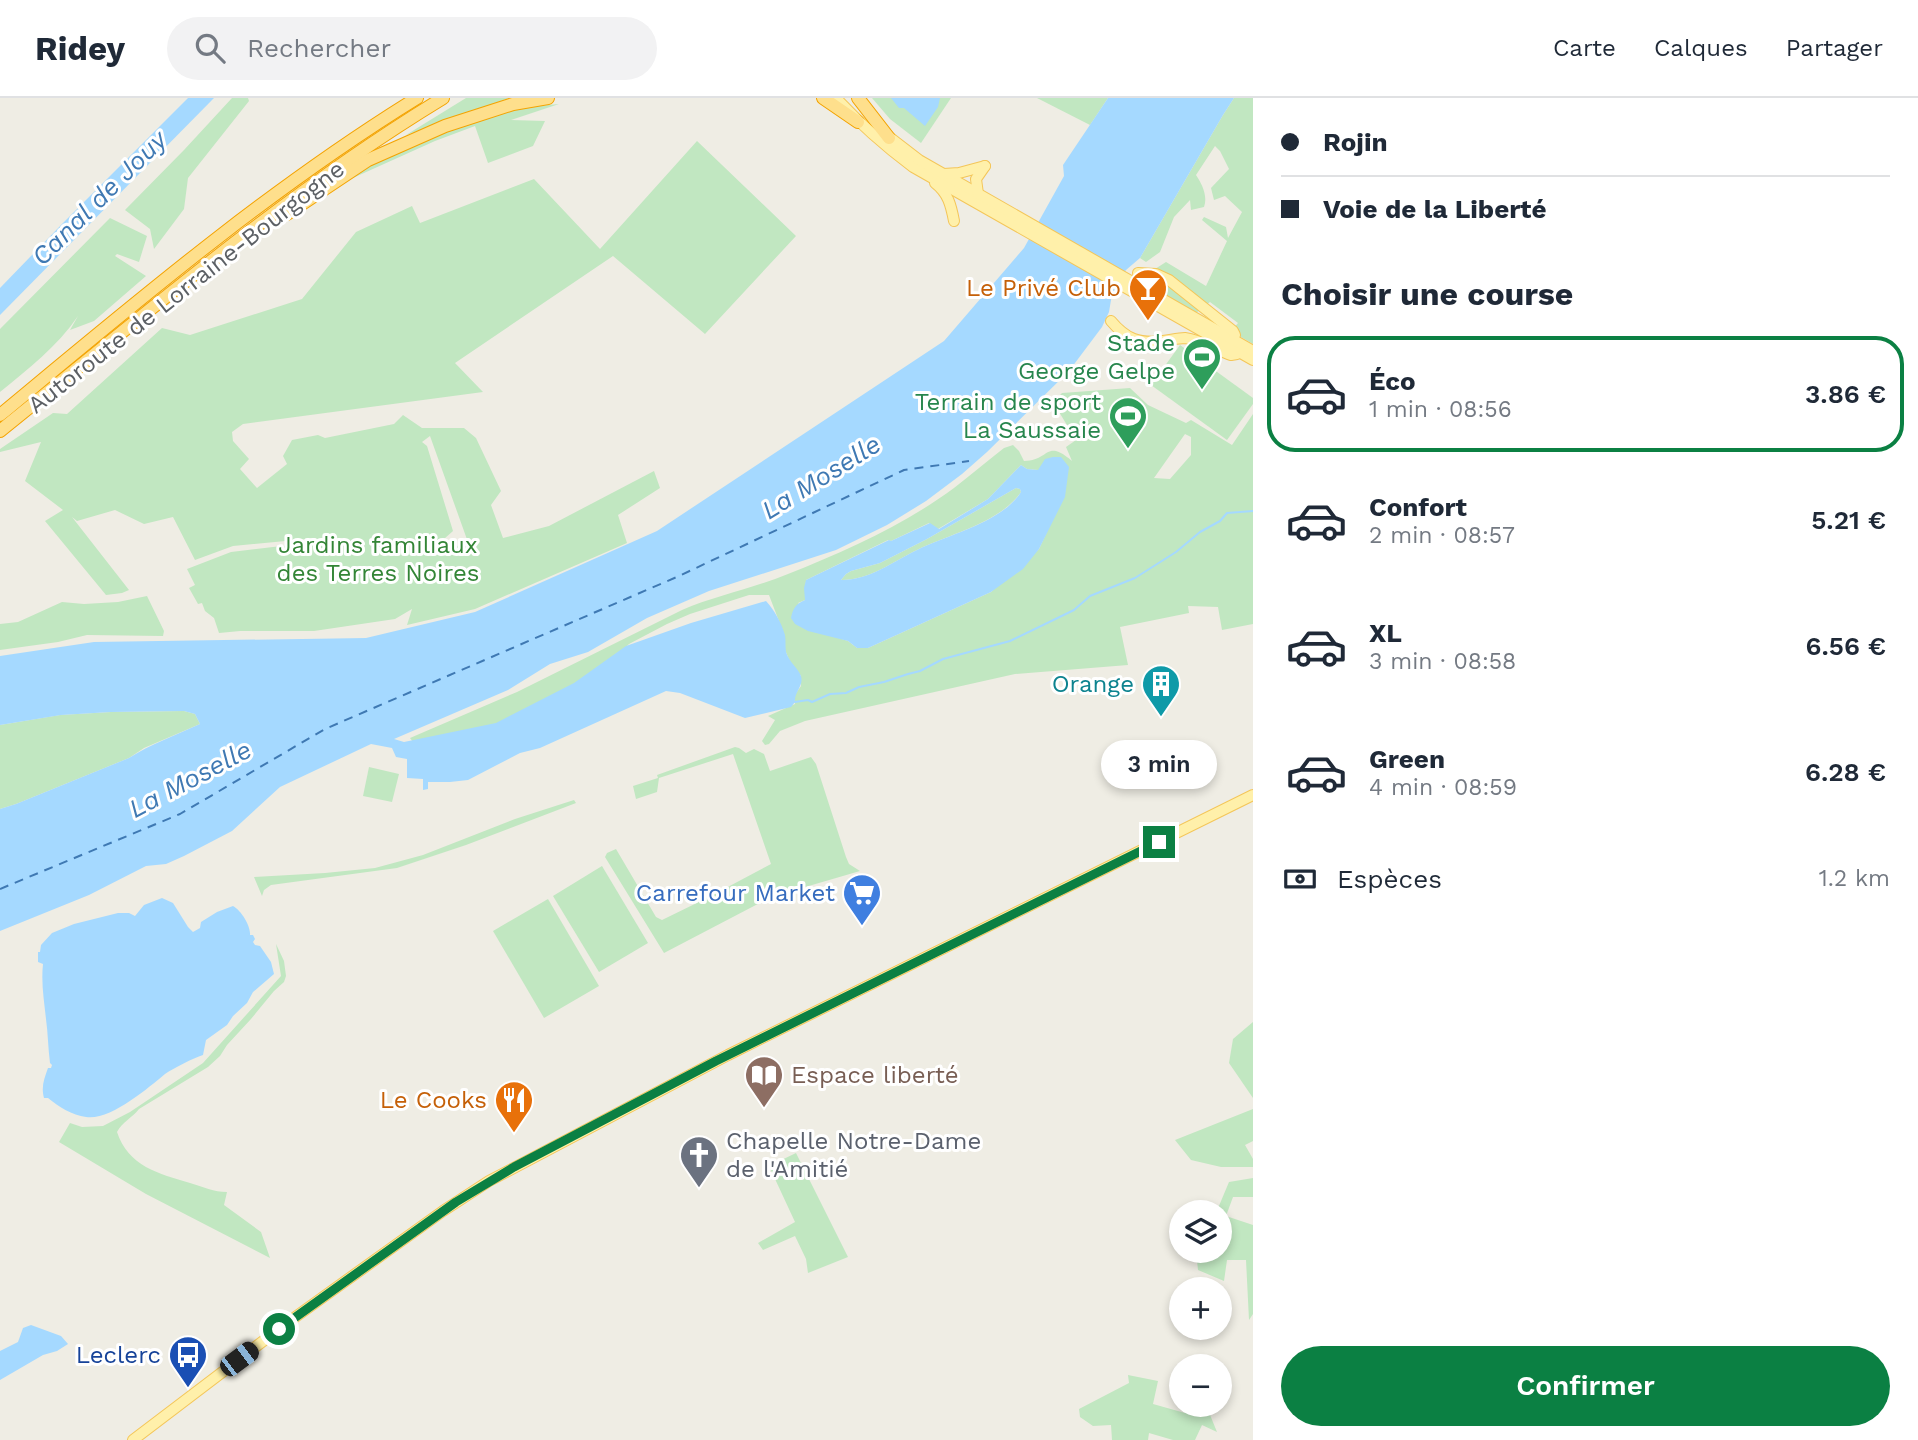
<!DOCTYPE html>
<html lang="fr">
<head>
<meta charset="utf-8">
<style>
  :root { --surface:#fff; --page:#f2f2f3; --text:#1f2937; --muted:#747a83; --line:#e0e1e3; --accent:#0b8043 }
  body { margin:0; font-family:"Work Sans",sans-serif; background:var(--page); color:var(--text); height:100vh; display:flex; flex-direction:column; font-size:26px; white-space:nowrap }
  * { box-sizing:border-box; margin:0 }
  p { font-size:23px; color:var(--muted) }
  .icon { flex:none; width:38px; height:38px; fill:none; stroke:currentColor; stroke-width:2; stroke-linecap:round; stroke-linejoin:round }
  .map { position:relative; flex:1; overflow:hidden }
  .panel { display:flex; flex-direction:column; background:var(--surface); width:665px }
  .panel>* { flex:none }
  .guide { display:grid; align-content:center; height:154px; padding:0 28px; background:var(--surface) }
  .fabs { position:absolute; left:1169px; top:1102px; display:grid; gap:14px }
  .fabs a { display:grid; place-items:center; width:63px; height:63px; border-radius:50%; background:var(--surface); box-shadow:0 4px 10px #0003; font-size:35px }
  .end { position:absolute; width:32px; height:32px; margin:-16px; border:9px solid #0b8043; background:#fff; box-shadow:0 0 0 4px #fff }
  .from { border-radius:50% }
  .bubble { position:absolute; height:49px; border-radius:24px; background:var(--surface); box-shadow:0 4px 10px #0003; font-size:23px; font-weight:600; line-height:49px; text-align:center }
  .car { position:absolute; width:21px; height:42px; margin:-21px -10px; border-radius:9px; box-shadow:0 0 5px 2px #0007; background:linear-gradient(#222 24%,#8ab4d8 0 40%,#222 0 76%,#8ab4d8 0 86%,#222 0) }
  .guide b { display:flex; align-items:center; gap:24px; height:66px; font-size:26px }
  .guide b+b { border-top:2px solid var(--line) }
  .guide i { width:18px; height:18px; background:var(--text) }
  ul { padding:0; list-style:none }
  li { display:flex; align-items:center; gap:21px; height:116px; margin:0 14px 10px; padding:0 14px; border:4px solid transparent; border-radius:28px }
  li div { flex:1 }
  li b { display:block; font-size:26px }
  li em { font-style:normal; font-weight:600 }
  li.active { border-color:var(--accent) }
  li>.icon { width:63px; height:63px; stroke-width:1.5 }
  h2 { padding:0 28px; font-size:32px; line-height:84px }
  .pay { display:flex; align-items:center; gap:18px; height:77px; padding:0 28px; font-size:26px }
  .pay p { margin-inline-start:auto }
  .button { display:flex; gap:14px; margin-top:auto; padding:14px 28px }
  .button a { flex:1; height:80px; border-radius:42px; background:var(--accent); color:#fff; font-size:28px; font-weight:600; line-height:80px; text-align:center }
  header { display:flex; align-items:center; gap:42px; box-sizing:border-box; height:98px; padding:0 35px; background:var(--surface); border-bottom:2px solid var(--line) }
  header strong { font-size:33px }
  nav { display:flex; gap:38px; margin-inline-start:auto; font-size:24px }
  .search { width:490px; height:63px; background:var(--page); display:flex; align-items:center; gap:18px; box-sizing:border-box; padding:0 24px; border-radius:38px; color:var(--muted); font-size:26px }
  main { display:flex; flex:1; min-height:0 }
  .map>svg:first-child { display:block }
  .green { fill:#c1e7c1; fill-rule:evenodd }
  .water { fill:#a5d9ff; fill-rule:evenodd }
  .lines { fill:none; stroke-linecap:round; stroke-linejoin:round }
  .stream { stroke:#a5d9ff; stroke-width:2 }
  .ferry { stroke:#3f79b3; stroke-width:2; stroke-dasharray:9 7; stroke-linecap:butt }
  .major-casing { stroke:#f4c659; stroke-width:12 }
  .highway-casing { stroke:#f4a300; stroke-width:14 }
  .major { stroke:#fff0aa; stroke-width:10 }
  .highway { stroke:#fedf8c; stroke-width:12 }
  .route { stroke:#0b8043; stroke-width:9 }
  .labels { text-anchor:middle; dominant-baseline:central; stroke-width:6; stroke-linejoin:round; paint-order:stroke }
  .street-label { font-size:24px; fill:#5c6065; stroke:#fff }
  .food-label { font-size:24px; fill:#c56008; stroke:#fff; text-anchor:end }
  .leisure-label { font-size:24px; fill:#27864d; stroke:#fff; text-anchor:end }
  .park-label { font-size:24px; fill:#338536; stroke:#fff }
  .culture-label { font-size:24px; fill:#0d838f; stroke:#fff; text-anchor:end }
  .shop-label { font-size:24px; fill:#366cbe; stroke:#fff; text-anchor:end }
  .education-label { font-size:24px; fill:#785e54; stroke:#fff; text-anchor:start }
  .worship-label { font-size:24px; fill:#5b616d; stroke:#fff; text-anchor:start }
  .transit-label { font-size:24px; fill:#164399; stroke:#fff; text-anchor:end }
  .water-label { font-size:26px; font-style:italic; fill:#3f79b3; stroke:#fff }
</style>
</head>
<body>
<header>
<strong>Ridey</strong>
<div class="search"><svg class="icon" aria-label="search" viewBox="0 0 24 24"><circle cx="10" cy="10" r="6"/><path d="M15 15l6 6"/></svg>Rechercher</div>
<nav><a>Carte</a><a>Calques</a><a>Partager</a></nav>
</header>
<main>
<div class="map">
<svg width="1253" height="1342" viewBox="0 0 1253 1342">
  <rect width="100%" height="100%" fill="#efede4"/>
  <g class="green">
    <path d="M232 0H248L249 3 188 80 184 111 154 151 150 131 125 112 184 52Z"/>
    <path d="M466 0H509L406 37Z"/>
    <path d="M872 0H951L921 45 890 21Z"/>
    <path d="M1037 0H1108L1090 27Z"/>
    <path d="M1234 0H1253V246L1241 239 1233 231 1238 225 1210 204 1196 215 1143 184 1144 178 1166 164 1206 188 1227 143 1202 122 1204 119 1226 129 1228 140 1242 114 1225 98 1214 102 1211 90 1229 71 1220 53 1215 48 1196 77C1202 86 1208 98 1204 109L1191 112 1190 102 1174 119 1160 154 1146 164 1140 160 1223 17Z"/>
    <path d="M559 6 511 22 545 23 533 48 488 65 475 28 435 43 344 84 376 63 442 32 515 10Z"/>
    <path d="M697 43 796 138 705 236 613 158 455 265 483 294 243 326 232 334 233 343 249 361 240 371 257 390 287 366 283 358 292 342 318 337 325 340 394 326 403 317 422 330H464L476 340 501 393 491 407 503 440 549 428 654 373 660 390 618 417 627 445 475 511 407 527 412 511 395 521 314 533H240L219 535 214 520 205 513 202 505 198 506 189 490 195 487 187 471 231 454 307 445 317 440 233 448 195 462 173 419 144 426 115 412 77 423 72 419 129 492 122 495 106 497 45 423 63 412 25 383 41 344 0 354V351L53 315 67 316 162 230 190 237 302 201 356 134 412 108 420 125 534 81 600 151ZM430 338 469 447 441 449 437 442 444 441 453 433 427 348 422 344Z"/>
    <path d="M110 120 147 138 139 164 117 156 115 158 146 178 94 223 70 232 78 218C57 249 28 271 0 294V231Z"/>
    <path d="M1180 247 1253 300V306L1227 342 1151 287Z"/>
    <path d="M1130 290 1148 307 1186 325 1191 322 1232 347 1253 316V526L1222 532 1218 509 1188 508 1189 515 1120 529 1128 567 1015 576 805 623 780 633 769 646 765 647 762 643 775 622 768 618 795 606 794 598 801 588V578L791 566 785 552V539L769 497H749L690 516 667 526 629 546 590 585 514 631 413 644 410 640 517 594 682 512C717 497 754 490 788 476 846 453 904 427 954 390 971 377 987 363 1004 350L1013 347 1019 353 1024 363C1050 363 1045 340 1072 363L1066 349 1076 342 1053 304 1062 295ZM1185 336 1191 339V357L1170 381 1154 380ZM1021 367 1027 371 1038 372 1049 429 1039 451 991 494 868 550H857L848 543 833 538 798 505 805 502 806 482 888 442 891 443 929 425 938 431 988 401Z"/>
    <path d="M1016 390 1020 391 1021 394C1000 425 949 436 917 452 892 464 870 482 841 482L846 476 851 473 880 465 927 441Z"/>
    <path d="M147 498 164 533 163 538 87 537 58 544 0 552V526L18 524 62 504 84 506 118 504Z"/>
    <path d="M184 613 195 616 200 626 144 650 129 660 16 706 0 711V627L60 617 111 614Z"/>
    <path d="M735 649 739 650 746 655 754 651 764 656 770 673 811 659 816 666 846 759 849 766 860 773 771 799 664 855 605 759 607 755 616 751 656 819 662 822 707 800 771 766 733 656 659 680 657 694 636 701 633 688 658 680 657 677Z"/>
    <path d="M369 669 399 676 392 704 363 698Z"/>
    <path d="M574 702 576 705 466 747 397 770 271 787 264 792 262 798 254 779 325 775 375 770 423 757 515 721Z"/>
    <path d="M602 768 648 845 599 874 553 798Z"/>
    <path d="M548 801 599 888 544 920 493 833Z"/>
    <path d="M276 846 284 863 286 878 284 884 274 893 251 921 227 947 220 958 208 969 139 1011C132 1020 122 1024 117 1034 128 1068 159 1076 190 1085 203 1089 214 1094 227 1094L224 1107 261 1134 270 1160 146 1096 59 1044 70 1025 82 1029 103 1028 130 1014 203 965 281 878Z"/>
    <path d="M1253 924V1000L1229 965 1233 941Z"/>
    <path d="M1253 1011V1043L1245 1047 1253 1061V1069H1221L1191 1062 1175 1042Z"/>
    <path d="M796 1055 848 1159 808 1175 806 1161 795 1138 763 1152 758 1145 795 1124 769 1068Z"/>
    <path d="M1253 1080V1099H1233L1226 1118 1253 1127V1216L1249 1222 1246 1162H1227L1224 1183 1198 1172 1196 1153H1220V1115H1216L1229 1084Z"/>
    <path d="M1128 1277 1158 1283 1153 1306 1185 1315 1187 1307H1206L1217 1334 1202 1327 1195 1342H1173L1149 1335 1148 1342H1112L1111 1327 1093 1328 1080 1319 1079 1311 1129 1285Z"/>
  </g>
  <g class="water">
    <path d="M188 0H214L0 217V190L62 126Z"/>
    <path d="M891 0H940L938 9 925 28 904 10H899Z"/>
    <path d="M1108 0H1234L1223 17 1140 160 1126 172 1112 196 1109 214 1102 229 1069 273 987 354 962 376 926 403 887 427 836 452 709 493 647 520 588 554 550 566 508 592 394 641 404 644 496 625 574 585 626 548 691 525 766 503C775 513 781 524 785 537 786 543 785 548 786 554 789 564 798 570 801 578 804 588 794 594 795 604L791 609 745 620 680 595 666 593 540 650 520 655 468 682 450 684H428V691L423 692V681L407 680V661L396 659 392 650 371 646 280 689 232 733 184 758 166 766 146 768 89 797 0 833V711L16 706 129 660C151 646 176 637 200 626L195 616 184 613 111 614 61 617 0 627V558L94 544 366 540 475 514 657 433 944 243 1024 150 1064 78 1063 67Z"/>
    <path d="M1053 359H1061L1069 369 1065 399 1039 451 1023 471 991 494 868 550H857L848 543 808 533 795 526 791 520C793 510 796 506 805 502L804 490 806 482 889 442 891 443 930 425 939 431 988 401 1021 367 1027 371 1038 372 1045 361ZM1016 390 1020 391 1021 394C1001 425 949 436 917 452 892 464 870 482 841 482L846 476 851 473 880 465 927 441Z"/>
    <path d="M162 800 173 805 188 829 193 834 200 830 201 824 217 814 233 808C242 813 251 829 250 837H253L255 841 253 844 255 847 260 848 271 864 274 876 253 894 247 905 233 918 227 927 206 942 203 957C193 960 174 970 165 976 148 990 110 1023 86 1019 72 1017 59 1009 48 1000H44C41 989 44 981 48 970H51L52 967 50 965C48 950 48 935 46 921 44 902 41 885 43 866L38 864V854H40L41 847 52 835 74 826 118 815H129L135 818 144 807Z"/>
    <path d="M31 1227 61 1238 68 1246 57 1253 43 1257 0 1282V1253L18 1244 23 1230Z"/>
  </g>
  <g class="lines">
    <path class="stream" d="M795 604 808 602 812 604 830 596 846 595 859 589 884 584 908 576 920 573 943 561 1010 543 1074 512 1090 498 1135 480 1176 454 1200 434 1220 423 1227 415 1253 413"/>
    <path class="ferry" d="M0 791 180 716 325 631 679 478 904 372 969 363"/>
    <defs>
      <g id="major">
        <path d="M836 0C860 26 885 48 913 69L1253 262"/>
        <path d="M884 35 919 62 1253 253"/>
        <path d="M944 76 959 75 985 68"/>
        <path d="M935 85C948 95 951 107 954 123"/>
        <path d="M978 96 976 81 985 68"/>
        <path d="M1138 175 1156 176 1169 182 1233 233 1235 237 1233 242"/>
        <path d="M1111 223C1126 241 1139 246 1163 243 1171 242 1178 240 1185 240 1201 242 1217 252 1231 257L1237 256"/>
        <path d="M133 1342 287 1225 443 1113 489 1083 728 957 1253 697"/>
      </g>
      <g id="highway">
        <path d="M823 0 858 24"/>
        <path d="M858 0 889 40"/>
        <path d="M287 116 368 62 445 28 513 6 548 0"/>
        <path d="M0 317C135 205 268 92 417 0"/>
        <path d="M0 333C144 217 285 96 443 0"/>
      </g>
    </defs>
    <use href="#major" class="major-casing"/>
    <use href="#highway" class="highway-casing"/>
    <use href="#major" class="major"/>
    <use href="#highway" class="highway"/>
  </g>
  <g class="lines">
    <path class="route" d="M279 1231 456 1104 514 1069 716 963 1159 744"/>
  </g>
  <defs>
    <symbol id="bar-pin" viewBox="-11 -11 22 30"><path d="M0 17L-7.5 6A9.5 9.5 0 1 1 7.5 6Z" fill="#e8710a" stroke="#fff"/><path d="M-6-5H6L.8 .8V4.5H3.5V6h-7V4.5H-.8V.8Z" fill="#fff"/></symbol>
    <symbol id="stadium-pin" viewBox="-11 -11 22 30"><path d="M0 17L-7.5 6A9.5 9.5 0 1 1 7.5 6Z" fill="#2e9e5b" stroke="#fff"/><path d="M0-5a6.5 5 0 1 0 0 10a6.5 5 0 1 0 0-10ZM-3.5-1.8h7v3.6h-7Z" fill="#fff"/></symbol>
    <symbol id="building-pin" viewBox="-11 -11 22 30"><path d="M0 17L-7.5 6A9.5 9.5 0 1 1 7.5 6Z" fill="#0f9aa8" stroke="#fff"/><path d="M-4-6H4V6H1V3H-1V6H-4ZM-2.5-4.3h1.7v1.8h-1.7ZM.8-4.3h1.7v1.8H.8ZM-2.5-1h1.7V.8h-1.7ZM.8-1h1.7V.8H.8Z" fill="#fff"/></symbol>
    <symbol id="supermarket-pin" viewBox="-11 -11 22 30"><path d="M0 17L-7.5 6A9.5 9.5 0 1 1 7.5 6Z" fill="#3f7fe0" stroke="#fff"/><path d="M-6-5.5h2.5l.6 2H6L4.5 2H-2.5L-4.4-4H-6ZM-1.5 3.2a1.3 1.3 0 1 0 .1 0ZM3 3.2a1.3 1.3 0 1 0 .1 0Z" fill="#fff"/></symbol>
    <symbol id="library-pin" viewBox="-11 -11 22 30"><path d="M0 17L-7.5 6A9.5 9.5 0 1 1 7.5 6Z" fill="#8d6e63" stroke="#fff"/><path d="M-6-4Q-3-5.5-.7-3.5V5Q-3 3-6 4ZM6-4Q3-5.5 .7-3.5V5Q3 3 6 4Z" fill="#fff"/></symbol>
    <symbol id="restaurant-pin" viewBox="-11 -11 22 30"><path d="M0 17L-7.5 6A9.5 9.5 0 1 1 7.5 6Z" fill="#e8710a" stroke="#fff"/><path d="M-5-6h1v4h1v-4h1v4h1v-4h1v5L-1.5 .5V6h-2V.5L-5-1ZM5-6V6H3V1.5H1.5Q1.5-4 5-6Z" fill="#fff"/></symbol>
    <symbol id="church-pin" viewBox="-11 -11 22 30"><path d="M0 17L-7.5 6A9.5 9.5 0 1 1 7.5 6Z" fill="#6b7280" stroke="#fff"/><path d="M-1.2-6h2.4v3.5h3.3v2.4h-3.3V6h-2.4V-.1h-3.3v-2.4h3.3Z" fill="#fff"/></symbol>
    <symbol id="bus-pin" viewBox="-11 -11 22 30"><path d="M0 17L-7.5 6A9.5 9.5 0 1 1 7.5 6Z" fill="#1a4fb4" stroke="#fff"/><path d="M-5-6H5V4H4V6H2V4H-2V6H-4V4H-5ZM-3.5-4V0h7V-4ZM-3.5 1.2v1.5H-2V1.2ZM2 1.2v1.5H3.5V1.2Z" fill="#fff"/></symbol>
  </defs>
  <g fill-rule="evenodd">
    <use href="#bar-pin" x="1126" y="168" width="44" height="60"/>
    <use href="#stadium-pin" x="1180" y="237" width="44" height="60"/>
    <use href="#stadium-pin" x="1106" y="296" width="44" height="60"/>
    <use href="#building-pin" x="1139" y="564" width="44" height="60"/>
    <use href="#supermarket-pin" x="840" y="773" width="44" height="60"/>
    <use href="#library-pin" x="742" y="955" width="44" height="60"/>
    <use href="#restaurant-pin" x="492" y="980" width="44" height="60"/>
    <use href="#church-pin" x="677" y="1035" width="44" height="60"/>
    <use href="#bus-pin" x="166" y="1235" width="44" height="60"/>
  </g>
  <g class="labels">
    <g class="street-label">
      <text transform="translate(186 189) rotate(-38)">Autoroute de Lorraine-Bourgogne</text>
    </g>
    <g class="food-label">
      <text x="1121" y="190">Le Privé Club</text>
      <text x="487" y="1002">Le Cooks</text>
    </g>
    <g class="leisure-label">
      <text x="1175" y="245">Stade<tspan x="1175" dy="28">George Gelpe</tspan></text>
      <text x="1101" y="304">Terrain de sport<tspan x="1101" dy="28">La Saussaie</tspan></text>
    </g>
    <g class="park-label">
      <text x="378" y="447">Jardins familiaux<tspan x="378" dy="28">des Terres Noires</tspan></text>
    </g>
    <g class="culture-label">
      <text x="1134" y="586">Orange</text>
    </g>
    <g class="shop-label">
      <text x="835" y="795">Carrefour Market</text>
    </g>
    <g class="education-label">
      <text x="791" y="977">Espace liberté</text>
    </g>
    <g class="worship-label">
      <text x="726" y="1043">Chapelle Notre-Dame<tspan x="726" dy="28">de l'Amitié</tspan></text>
    </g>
    <g class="transit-label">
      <text x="161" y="1257">Leclerc</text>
    </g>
    <g class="water-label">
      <text transform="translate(99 100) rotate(-45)">Canal de Jouy</text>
      <text transform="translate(821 379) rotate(-32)">La Moselle</text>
      <text transform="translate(190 681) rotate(-28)">La Moselle</text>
    </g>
  </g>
</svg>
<div class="fabs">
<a><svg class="icon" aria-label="layers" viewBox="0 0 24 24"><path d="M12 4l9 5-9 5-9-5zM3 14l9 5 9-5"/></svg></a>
<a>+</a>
<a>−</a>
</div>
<i class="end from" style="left:279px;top:1231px"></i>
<i class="end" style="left:1159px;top:744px"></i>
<div class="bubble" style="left:1101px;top:642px;width:116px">3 min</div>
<i class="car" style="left:239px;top:1261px;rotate:53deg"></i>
</div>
<section class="panel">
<div class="guide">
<b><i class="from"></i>Rojin</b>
<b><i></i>Voie de la Liberté</b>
</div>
<h2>Choisir une course</h2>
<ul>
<li class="active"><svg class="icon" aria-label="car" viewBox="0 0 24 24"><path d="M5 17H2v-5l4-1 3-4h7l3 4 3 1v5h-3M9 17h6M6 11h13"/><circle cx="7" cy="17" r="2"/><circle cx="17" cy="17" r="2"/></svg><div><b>Éco</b><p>1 min · 08:56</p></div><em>3.86 €</em></li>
<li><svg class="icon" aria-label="car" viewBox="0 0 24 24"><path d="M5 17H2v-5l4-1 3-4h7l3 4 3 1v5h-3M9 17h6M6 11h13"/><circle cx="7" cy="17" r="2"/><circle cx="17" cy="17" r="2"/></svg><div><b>Confort</b><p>2 min · 08:57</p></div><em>5.21 €</em></li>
<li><svg class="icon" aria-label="car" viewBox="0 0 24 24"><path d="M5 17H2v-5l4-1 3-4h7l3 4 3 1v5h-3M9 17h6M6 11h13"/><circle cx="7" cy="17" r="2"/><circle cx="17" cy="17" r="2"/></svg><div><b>XL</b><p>3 min · 08:58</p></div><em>6.56 €</em></li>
<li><svg class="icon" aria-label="car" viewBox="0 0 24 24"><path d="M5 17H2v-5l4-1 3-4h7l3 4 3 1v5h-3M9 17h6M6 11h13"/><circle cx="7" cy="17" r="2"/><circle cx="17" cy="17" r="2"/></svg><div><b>Green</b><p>4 min · 08:59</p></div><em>6.28 €</em></li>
</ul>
<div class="pay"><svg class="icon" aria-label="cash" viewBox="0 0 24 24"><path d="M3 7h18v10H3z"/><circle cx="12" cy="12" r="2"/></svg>Espèces<p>1.2 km</p></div>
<div class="button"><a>Confirmer</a></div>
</section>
</main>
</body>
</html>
